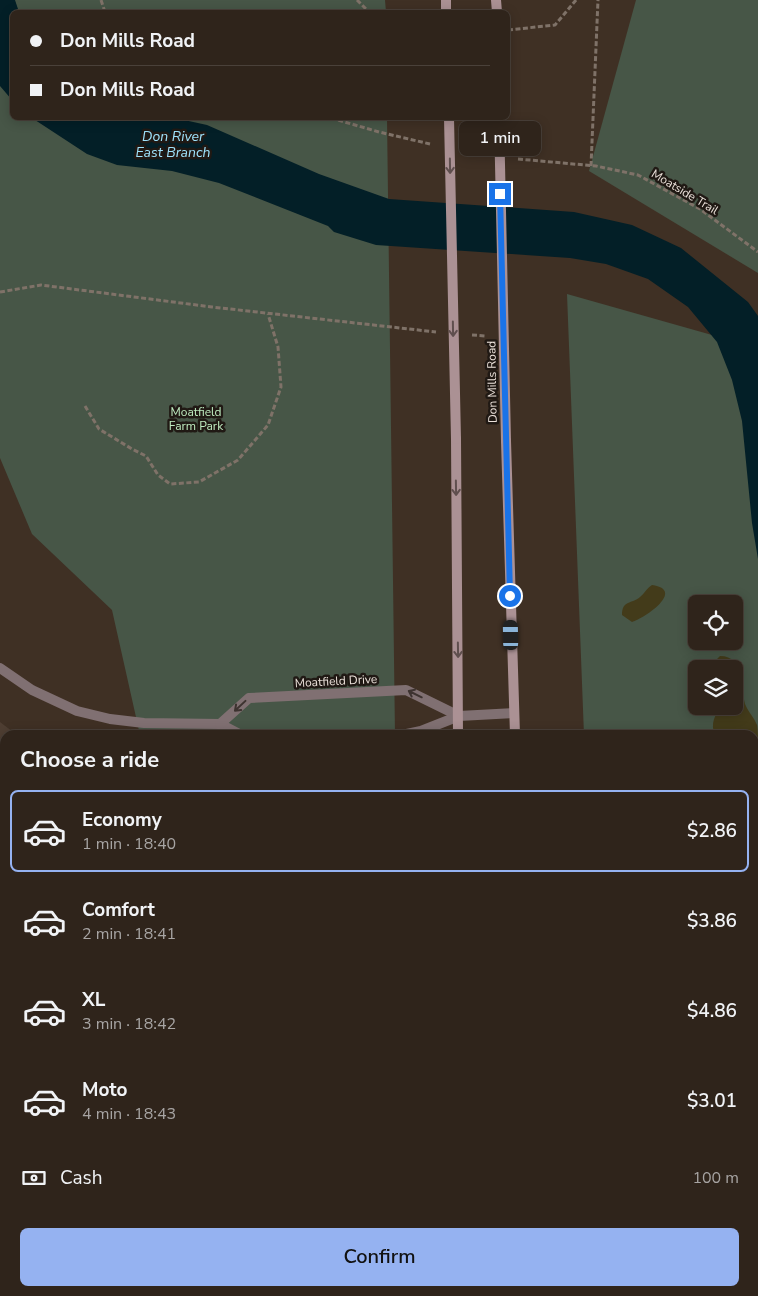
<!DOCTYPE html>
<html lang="en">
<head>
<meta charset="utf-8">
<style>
  :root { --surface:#2f241b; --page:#372c24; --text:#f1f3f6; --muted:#a7a4a3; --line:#4a413a; --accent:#95b2f1 }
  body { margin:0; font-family:"Nunito Sans",sans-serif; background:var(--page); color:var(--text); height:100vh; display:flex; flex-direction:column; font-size:19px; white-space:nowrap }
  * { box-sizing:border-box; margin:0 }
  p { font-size:16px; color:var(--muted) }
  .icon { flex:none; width:28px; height:28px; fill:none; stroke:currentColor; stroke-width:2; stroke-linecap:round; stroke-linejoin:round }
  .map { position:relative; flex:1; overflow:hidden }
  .panel { position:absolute; left:0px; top:730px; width:759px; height:566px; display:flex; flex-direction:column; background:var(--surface); border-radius:15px 15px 0 0; box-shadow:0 2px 12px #0003,0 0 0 1px var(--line) }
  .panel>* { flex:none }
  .top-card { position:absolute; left:10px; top:10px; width:500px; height:110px; border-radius:8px; box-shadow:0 2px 12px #0003,0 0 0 1px var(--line); display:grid; align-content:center; height:110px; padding:0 20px; background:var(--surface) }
  .tools { position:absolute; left:688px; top:595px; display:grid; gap:10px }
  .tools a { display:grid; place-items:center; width:55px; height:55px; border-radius:8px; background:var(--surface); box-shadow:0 2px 12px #0003,0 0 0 1px var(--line); font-size:25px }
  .end { position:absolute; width:22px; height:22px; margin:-11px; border:6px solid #1a73e8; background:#fff; box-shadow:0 0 0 2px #fff }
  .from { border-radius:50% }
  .bubble { position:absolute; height:35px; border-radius:8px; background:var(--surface); box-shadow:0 2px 12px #0003,0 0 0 1px var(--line); font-size:16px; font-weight:600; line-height:35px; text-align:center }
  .car { position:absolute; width:15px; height:30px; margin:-15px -8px; border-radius:6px; box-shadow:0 0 4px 1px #0007; background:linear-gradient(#222 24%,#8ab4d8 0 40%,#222 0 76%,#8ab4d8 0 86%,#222 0) }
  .top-card b { display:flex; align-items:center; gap:18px; height:48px; font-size:19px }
  .top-card b+b { border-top:1px solid var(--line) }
  .top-card i { width:12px; height:12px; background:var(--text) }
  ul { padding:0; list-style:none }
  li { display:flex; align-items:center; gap:15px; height:82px; margin:0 10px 8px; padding:0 10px; border:2px solid transparent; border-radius:8px }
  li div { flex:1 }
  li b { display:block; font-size:19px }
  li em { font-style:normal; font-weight:600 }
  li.active { border-color:var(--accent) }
  li>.icon { width:45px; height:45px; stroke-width:1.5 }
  h2 { padding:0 20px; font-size:22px; line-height:60px }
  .pay { display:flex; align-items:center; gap:12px; height:55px; padding:0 20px; font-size:19px }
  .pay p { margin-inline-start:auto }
  .primary-button { display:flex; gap:10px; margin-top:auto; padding:10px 20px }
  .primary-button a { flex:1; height:58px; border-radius:8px; background:var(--accent); color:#111; font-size:20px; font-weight:600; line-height:58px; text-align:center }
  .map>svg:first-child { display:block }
  .commercial { fill:#4e3e32 }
  .green { fill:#475647; fill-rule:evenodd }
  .sand { fill:#433b1a }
  .water { fill:#031f27 }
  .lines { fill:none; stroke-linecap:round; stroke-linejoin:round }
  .path { stroke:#7f7268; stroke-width:3; stroke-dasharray:5 2.5; stroke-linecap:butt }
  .service { stroke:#807072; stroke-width:10 }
  .minor { stroke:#807072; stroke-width:10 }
  .secondary { stroke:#ab9194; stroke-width:10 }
  .secondary-bridge { stroke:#ab9194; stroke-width:10 }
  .oneway { stroke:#5f4f4e }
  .oneway2 { stroke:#3d3330 }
  .route { stroke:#1a73e8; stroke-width:6 }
  .labels { text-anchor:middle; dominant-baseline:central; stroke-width:5; stroke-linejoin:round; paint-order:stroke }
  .street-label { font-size:12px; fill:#ece2db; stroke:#201914 }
  .park-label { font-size:12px; fill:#bfecc0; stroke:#201914 }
  .water-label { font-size:14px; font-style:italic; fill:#9ee2fb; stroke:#201914 }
</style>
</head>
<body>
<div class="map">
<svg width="758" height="1296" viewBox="0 0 758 1296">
  <rect width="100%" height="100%" fill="#3f3024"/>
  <path class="commercial" d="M0 722 17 735H5V1157L0 1154Z"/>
  <g class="green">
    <path d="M0 0H385L386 12H12V118H387L395 735H140L112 610 32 534 0 458Z"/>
    <path d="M636 0H758V273L589 171Z"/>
    <path d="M567 294 758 348V1296H606V1291H754V735H584ZM696 604H734V641H696ZM696 669H734V706H696Z"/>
    <path d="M0 1143 5 1144V1291H403V1296H0Z"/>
  </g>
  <g class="sand">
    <path d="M652 585C686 590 645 618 632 622L622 615C622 600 632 604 640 597 645 593 646 589 652 585Z"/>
    <path d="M720 656C745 656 741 688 745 704 748 712 754 717 757 725 758 730 758 739 758 744L754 749V735H715C710 724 715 715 721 706H734V669H713L714 662Z"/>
  </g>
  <g class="water">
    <path d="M0 0H15L19 12H12V100L0 86Z"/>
    <path d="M32 118H175L207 125 319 174 389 199 574 212 632 225 681 248 748 302 758 316V559L752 523 742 421 732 380 717 342 688 307 648 279 606 264 570 258 376 245 334 232 328 226 219 183 172 171 117 165 87 154Z"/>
  </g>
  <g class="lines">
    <g class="path">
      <path d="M101 0 105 12"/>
      <path d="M357 0 369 12"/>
      <path d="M508 30 555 25 576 0"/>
      <path d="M331 118 379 132 430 144"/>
      <path d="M468 152 482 155"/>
      <path d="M518 159 596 166 638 175 700 209 758 252"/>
      <path d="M591 166 598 0"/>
      <path d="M0 292 41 285 212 307 436 332"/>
      <path d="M472 335 486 336"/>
      <path d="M85 406 99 429 132 449 146 456 158 475 170 484 199 482 238 460 268 425 281 387 278 347 268 314"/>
    </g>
    <path class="service" d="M754 1181 758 1187"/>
    <g class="minor">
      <path d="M0 668 32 690 77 711 110 719 144 723 220 724 241 735"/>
      <path d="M220 724 249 698 406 690 459 716"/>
      <path d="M402 735 421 731 459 716 513 713"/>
    </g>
    <g class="secondary">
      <path d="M446 0V12"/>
      <path d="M496 0 497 12"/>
      <path d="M456 439 458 735"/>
      <path d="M506 441 515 735"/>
      <path d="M471 1291V1296"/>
      <path d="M530 1291V1296"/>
    </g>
    <g class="secondary-bridge">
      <path d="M449 118 456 439"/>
      <path d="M499 118 506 441"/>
    </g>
  </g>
  <defs><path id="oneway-shaft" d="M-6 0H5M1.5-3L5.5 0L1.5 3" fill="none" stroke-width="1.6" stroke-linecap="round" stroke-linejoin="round" transform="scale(1.25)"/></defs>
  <g class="oneway">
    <use href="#oneway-shaft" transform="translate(450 166) rotate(89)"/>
    <use href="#oneway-shaft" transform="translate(453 329) rotate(89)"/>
    <use href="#oneway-shaft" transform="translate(456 488) rotate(89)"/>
    <use href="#oneway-shaft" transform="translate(458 650) rotate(89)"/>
  </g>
  <g class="oneway2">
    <use href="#oneway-shaft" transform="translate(415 694) rotate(-154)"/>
    <use href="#oneway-shaft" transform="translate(240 706) rotate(137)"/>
  </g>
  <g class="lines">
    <path class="route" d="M500 194 510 596"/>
  </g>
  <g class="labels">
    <g class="street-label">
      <text transform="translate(685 192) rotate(31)">Moatside Trail</text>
      <text transform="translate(492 382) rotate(-91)">Don Mills Road</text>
      <text transform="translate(336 681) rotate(-3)">Moatfield Drive</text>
    </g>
    <g class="park-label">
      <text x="196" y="412">Moatfield<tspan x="196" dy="14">Farm Park</tspan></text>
    </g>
    <g class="water-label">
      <text x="173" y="136">Don River<tspan x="173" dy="16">East Branch</tspan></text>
    </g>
  </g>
</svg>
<div class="tools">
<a><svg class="icon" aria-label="locate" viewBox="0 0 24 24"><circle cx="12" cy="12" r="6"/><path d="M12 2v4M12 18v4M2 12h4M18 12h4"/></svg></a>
<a><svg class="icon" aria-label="layers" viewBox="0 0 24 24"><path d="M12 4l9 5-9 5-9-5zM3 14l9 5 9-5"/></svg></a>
</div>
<i class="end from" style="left:510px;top:596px"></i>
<i class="end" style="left:500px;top:194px"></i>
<div class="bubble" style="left:459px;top:121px;width:82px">1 min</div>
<i class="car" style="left:511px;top:635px;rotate:359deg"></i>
<div class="top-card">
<b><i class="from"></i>Don Mills Road</b>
<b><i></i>Don Mills Road</b>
</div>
<section class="panel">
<h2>Choose a ride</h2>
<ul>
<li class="active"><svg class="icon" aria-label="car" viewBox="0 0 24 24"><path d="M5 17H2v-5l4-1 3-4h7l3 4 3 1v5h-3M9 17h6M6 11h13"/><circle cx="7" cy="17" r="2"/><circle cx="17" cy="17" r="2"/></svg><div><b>Economy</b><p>1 min · 18:40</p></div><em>$2.86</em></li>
<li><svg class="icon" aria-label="car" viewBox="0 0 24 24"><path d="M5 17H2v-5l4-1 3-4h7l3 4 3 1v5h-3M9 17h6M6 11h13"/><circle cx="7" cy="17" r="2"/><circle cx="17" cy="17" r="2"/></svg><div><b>Comfort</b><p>2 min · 18:41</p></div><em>$3.86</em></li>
<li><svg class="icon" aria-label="car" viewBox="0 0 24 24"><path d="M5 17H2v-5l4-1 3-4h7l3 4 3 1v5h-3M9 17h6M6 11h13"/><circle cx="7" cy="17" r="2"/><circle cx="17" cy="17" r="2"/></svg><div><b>XL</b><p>3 min · 18:42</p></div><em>$4.86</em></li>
<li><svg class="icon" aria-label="car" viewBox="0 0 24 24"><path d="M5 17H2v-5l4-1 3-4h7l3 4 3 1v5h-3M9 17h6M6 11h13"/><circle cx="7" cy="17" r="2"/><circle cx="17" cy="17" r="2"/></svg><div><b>Moto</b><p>4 min · 18:43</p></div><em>$3.01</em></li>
</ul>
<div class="pay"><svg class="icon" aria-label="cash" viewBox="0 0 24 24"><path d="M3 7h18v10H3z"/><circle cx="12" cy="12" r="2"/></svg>Cash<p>100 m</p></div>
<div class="primary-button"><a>Confirm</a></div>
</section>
</div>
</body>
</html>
